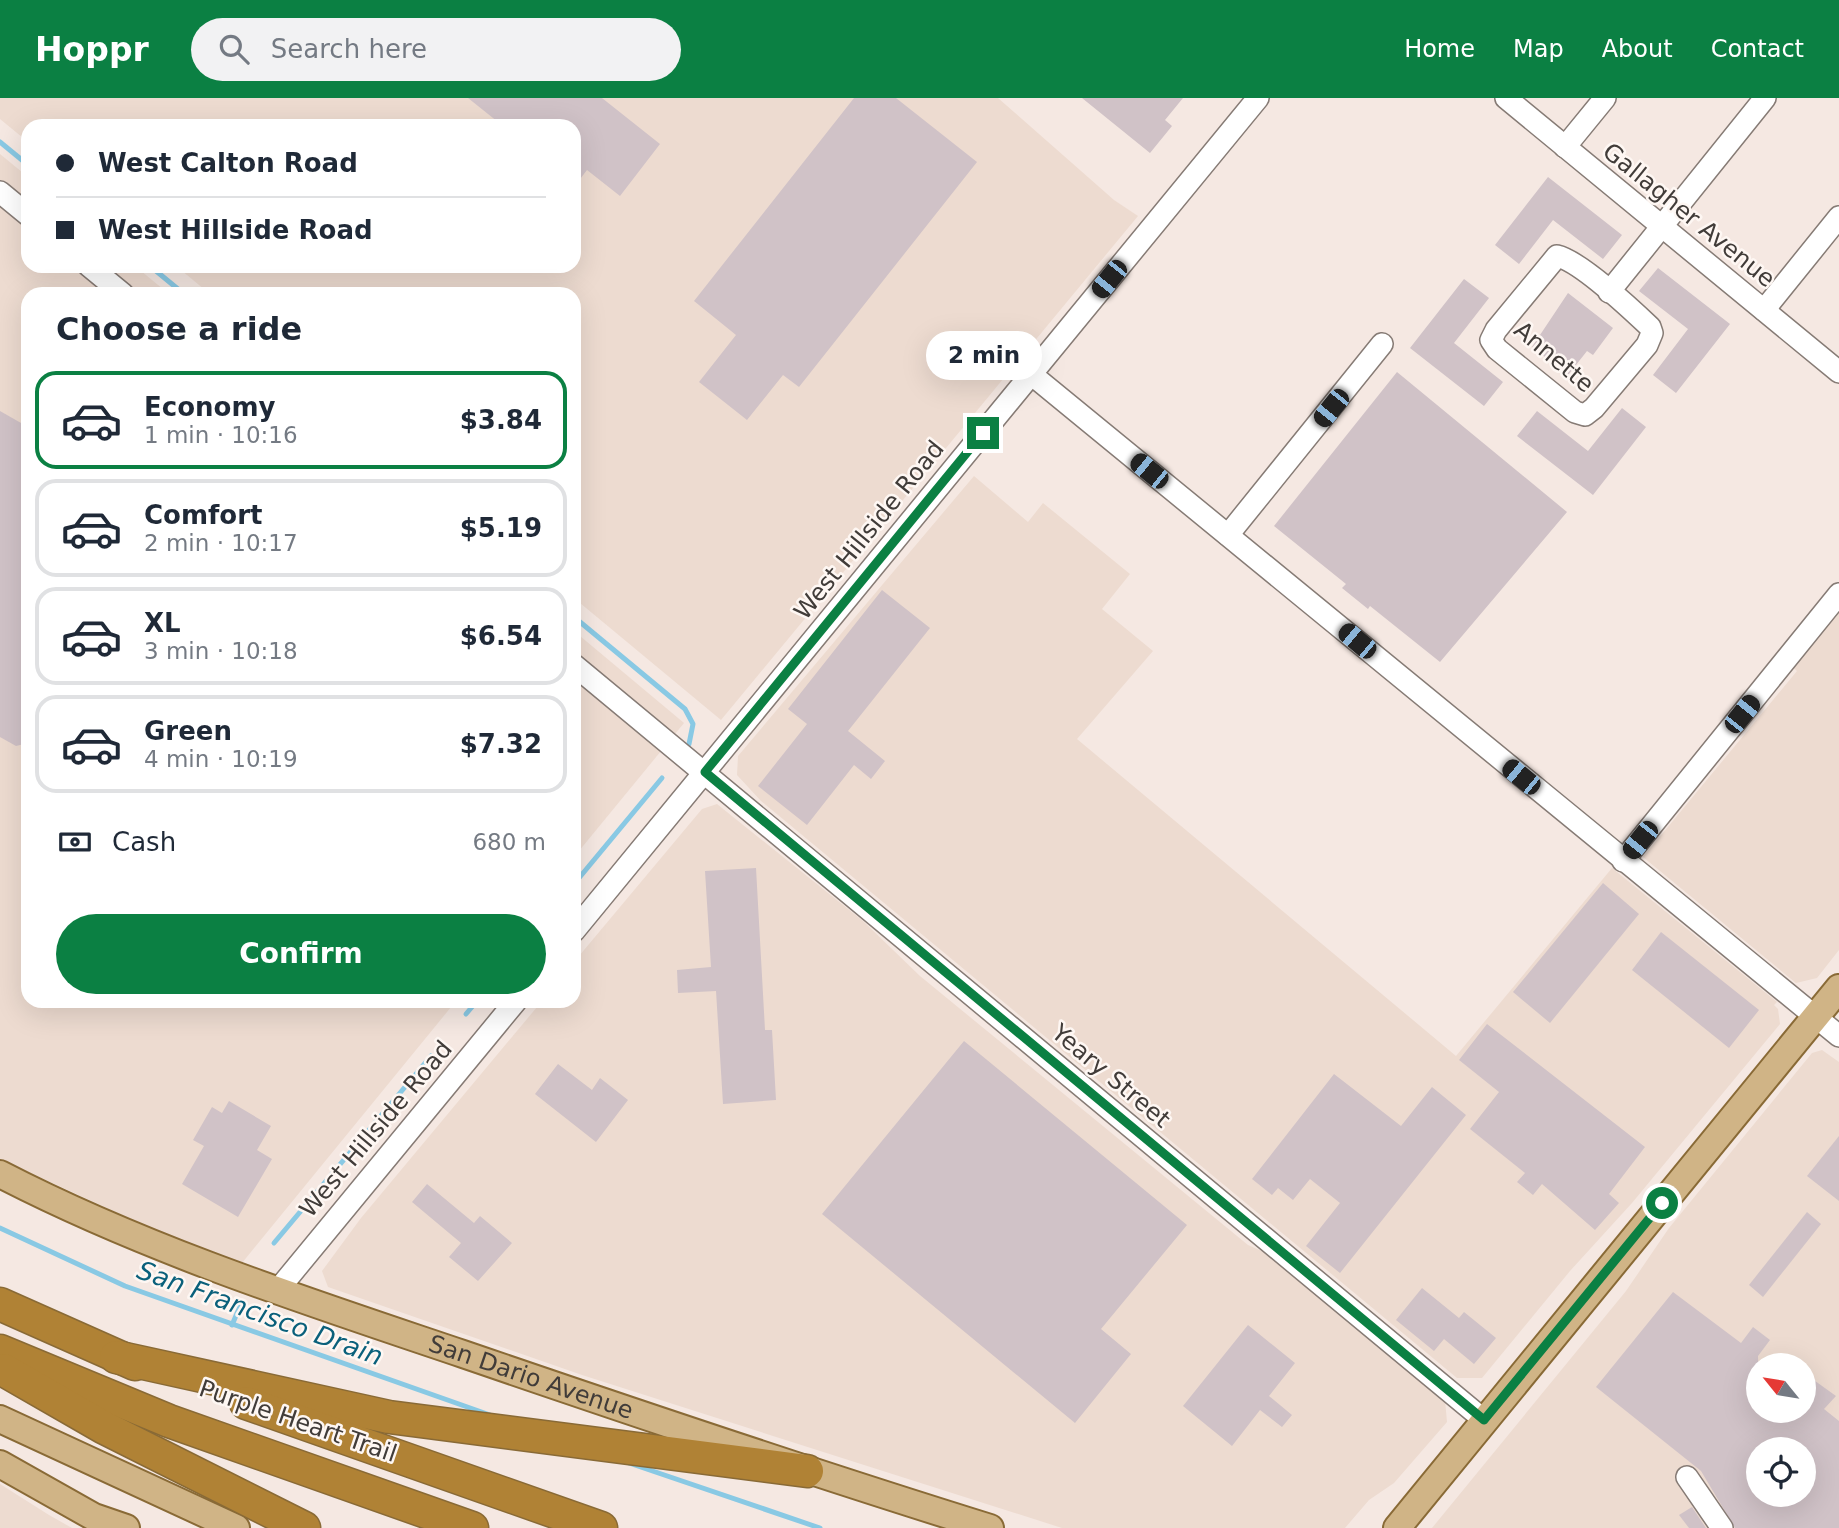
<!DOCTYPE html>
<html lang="en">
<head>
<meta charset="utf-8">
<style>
  :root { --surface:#fff; --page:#f2f2f3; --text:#1f2937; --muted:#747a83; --line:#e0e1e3; --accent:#0b8043 }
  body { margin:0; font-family:"DejaVu Sans",sans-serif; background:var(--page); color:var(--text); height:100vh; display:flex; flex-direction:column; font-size:26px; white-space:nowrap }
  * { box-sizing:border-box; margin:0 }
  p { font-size:23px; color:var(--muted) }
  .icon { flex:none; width:38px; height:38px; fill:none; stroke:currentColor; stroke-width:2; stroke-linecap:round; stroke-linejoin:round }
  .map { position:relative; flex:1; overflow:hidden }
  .side { position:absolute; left:21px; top:189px; width:560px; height:721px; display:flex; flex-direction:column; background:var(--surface); border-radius:21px; box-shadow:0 7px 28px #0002 }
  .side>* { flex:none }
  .banner { position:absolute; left:21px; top:21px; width:560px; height:154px; border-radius:21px; box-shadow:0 7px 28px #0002; display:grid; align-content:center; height:154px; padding:0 35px; background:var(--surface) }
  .needle { width:46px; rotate:300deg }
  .buttons { position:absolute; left:1746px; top:1255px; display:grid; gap:14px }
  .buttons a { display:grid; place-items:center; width:70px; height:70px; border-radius:50%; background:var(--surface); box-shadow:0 7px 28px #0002; font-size:35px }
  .end { position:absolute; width:32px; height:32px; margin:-16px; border:9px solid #0b8043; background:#fff; box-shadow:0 0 0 4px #fff }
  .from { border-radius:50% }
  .bubble { position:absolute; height:49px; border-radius:24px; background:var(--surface); box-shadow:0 7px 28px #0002; font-size:23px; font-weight:700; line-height:49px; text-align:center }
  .car { position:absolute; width:21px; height:42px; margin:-21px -10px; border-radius:9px; box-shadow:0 0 5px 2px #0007; background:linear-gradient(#222 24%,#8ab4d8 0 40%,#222 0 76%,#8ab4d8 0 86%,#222 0) }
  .banner b { display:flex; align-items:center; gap:24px; height:66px; font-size:26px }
  .banner b+b { border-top:2px solid var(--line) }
  .banner i { width:18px; height:18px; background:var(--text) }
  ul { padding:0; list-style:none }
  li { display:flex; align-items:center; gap:21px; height:98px; margin:0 14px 10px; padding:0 21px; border:4px solid var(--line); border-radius:21px }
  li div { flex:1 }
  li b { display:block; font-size:26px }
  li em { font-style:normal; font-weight:700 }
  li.selected { border-color:var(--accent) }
  li>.icon { width:63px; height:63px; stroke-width:1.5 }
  h2 { padding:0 35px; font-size:32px; line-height:84px }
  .pay { display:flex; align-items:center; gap:18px; height:77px; padding:0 35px; font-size:26px }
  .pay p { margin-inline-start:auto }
  .primary-button { display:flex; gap:14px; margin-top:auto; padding:14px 35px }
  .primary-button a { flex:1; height:80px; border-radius:42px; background:var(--accent); color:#fff; font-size:28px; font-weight:700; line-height:80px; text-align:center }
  header { display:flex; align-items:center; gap:42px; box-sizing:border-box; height:98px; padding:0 35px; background:var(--accent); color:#fff }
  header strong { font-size:33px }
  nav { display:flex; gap:38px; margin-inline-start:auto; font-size:24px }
  .search { width:490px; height:63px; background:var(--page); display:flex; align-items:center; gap:18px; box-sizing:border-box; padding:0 24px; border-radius:38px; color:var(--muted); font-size:26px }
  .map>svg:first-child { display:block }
  .built { fill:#eddbd0; fill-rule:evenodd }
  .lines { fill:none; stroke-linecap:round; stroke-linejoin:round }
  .stream { stroke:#89c9e4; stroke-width:5 }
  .building { fill:#d0c2c7; fill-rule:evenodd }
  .minor-casing { stroke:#867b75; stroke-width:24 }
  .major-casing { stroke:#896a36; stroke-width:30 }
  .highway-casing { stroke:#896a36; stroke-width:35 }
  .minor { stroke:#fff; stroke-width:21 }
  .major { stroke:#d0b486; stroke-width:26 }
  .highway { stroke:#b08235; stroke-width:32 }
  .route { stroke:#0b8043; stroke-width:9 }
  .labels { text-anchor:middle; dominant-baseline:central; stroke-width:5; stroke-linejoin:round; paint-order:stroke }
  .street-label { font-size:24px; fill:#413c39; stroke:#fef7f3 }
  .water-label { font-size:26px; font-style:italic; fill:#0a607b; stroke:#fef7f3 }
</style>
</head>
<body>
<header>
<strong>Hoppr</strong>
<div class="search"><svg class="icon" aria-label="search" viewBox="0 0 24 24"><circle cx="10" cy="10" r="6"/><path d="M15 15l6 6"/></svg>Search here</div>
<nav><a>Home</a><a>Map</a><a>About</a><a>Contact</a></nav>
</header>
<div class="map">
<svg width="1839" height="1430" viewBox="0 0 1839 1430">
  <rect width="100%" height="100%" fill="#f5e8e2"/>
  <g class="built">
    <path d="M0 0H998L1114 102 1138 118 721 622 574 500V196H210L176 168H574V28H28V44L0 21Z"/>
    <path d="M0 56 28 79V168H135L169 196H28V903H456L242 1165 170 1139 0 1061Z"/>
    <path d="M974 378 1028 424 1043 405 1130 476 1102 511 1153 553 1077 641 1456 958 1612 770 1777 904 1774 907 1778 911 1780 926 1632 1105 1570 1173 1482 1280H1457L761 703 737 677 738 658Z"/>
    <path d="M1839 487V852L1817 880 1796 885 1643 759 1797 573 1780 559Z"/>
    <path d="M574 533 684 625 574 759Z"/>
    <path d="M717 706 863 823 920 878 1248 1147 1273 1158 1445 1302 1447 1324 1394 1385 1369 1402 1345 1430H1062L582 1277 328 1189 322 1173 361 1120 542 903H574V864L702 711Z"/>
    <path d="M1822 952 1839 964V1430H1432L1626 1193 1669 1130 1812 955ZM1759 1267H1804V1312H1759ZM1759 1351H1804V1396H1759Z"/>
    <path d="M0 1386 49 1417 72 1430H0Z"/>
  </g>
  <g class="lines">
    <g class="stream">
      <path d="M0 44 28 67"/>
      <path d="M150 168 184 196"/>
      <path d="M574 519 685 611 693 626 689 646"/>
      <path d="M574 786 662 680"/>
      <path d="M466 916 477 903"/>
      <path d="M0 1130 125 1188 490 1317"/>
      <path d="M274 1145 431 958"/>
      <path d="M232 1227 241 1206"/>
      <path d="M629 1365 820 1430"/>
    </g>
  </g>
  <g class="building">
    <path d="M468 0H602L660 46 620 98 587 72 574 89V28H503Z"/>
    <path d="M854 0H896L977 64 799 289 783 277 747 322 699 284 736 237 694 203Z"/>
    <path d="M1082 0H1183L1165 22 1172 28 1150 55Z"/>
    <path d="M1548 79 1622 137 1603 161 1553 122 1519 166 1495 147Z"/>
    <path d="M1658 170 1730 226 1676 295 1653 277 1688 231 1639 193Z"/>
    <path d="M1464 181 1489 200 1454 245 1503 284 1484 308 1410 250Z"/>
    <path d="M1568 195 1613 230 1593 257 1587 253 1568 277 1532 249Z"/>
    <path d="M1397 274 1567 414 1440 564 1370 508 1368 511 1342 490 1346 486 1274 428Z"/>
    <path d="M1622 310 1646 329 1593 397 1517 338 1537 313 1588 353Z"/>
    <path d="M0 313 28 329V645L16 648 0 639Z"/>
    <path d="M882 492 930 530 848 633 885 663 871 681 854 667 807 727 758 688 807 626 788 611Z"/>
    <path d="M756 770 765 932H772L776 1002 723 1006 716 893 678 895 677 872 711 869 705 773Z"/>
    <path d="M1603 785 1639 816 1550 925 1513 894Z"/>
    <path d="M1661 834 1759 912 1729 950 1632 872Z"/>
    <path d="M1487 926 1645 1049 1609 1096 1619 1105 1595 1132 1542 1086 1533 1097 1517 1084 1525 1075 1470 1031 1499 994 1459 962Z"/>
    <path d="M964 943 1187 1127 1101 1231 1131 1256 1075 1325 822 1116Z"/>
    <path d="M558 966 592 992 600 980 628 1002 596 1044 535 996Z"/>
    <path d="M1334 976 1401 1028 1432 989 1466 1017 1340 1175 1306 1148 1340 1105 1310 1081 1293 1102 1278 1090 1272 1097 1252 1081Z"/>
    <path d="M229 1003 271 1028 257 1052 272 1061 238 1119 182 1086 204 1048 193 1042 212 1009 222 1015Z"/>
    <path d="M1839 1038V1103L1807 1078Z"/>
    <path d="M427 1086 474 1125 480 1118 512 1145 478 1183 449 1159 461 1145 412 1104Z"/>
    <path d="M1807 1114 1821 1126 1763 1199 1749 1187Z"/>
    <path d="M1422 1190 1459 1220 1464 1214 1496 1240 1474 1266 1444 1241 1434 1253 1396 1222Z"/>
    <path d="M1673 1194 1741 1245 1753 1229 1770 1242 1758 1258 1759 1312H1804V1275L1836 1298 1824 1311 1839 1323V1430H1735L1701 1373 1596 1289ZM1759 1351H1804V1396H1759Z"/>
    <path d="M1248 1227 1295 1265 1269 1298 1292 1317 1282 1329 1260 1312 1232 1348 1183 1308Z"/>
    <path d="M1692 1409 1706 1430H1689L1679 1417Z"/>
  </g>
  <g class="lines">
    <defs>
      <g id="minor">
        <path d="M1506 0 1839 274"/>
        <path d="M1565 49 1605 0"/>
        <path d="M0 94 28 117"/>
        <path d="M1557 158C1580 163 1631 211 1650 229L1652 235 1647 247 1594 310 1585 317 1575 314 1497 251 1491 242 1496 232Z"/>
        <path d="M89 168 123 196"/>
        <path d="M1609 194 1765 0"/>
        <path d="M1764 212 1839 119"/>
        <path d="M1031 276 1839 938"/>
        <path d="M1228 437 1382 246"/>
        <path d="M574 567 1484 1322"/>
        <path d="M1623 763 1839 496"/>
        <path d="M574 833 1258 0"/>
        <path d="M277 1193 516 903"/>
        <path d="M1687 1379 1722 1430"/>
      </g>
      <g id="major">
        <path id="s1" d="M0 1076C147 1152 306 1203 463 1256 638 1316 813 1375 990 1430"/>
        <path d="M0 1321 236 1430"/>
        <path d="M0 1366 94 1419 126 1430"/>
        <path d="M1397 1430 1839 890"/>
      </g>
      <g id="highway">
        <path d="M0 1206 135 1266"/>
        <path d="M0 1253 169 1323 472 1430"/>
        <path d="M116 1259 389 1319 807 1373"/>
        <path d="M4 1272 103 1329 304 1430"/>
        <path d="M246 1305 601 1430"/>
      </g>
    </defs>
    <use href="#minor" class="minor-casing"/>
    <use href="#major" class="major-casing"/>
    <use href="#highway" class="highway-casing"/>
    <use href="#minor" class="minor"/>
    <use href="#major" class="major"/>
    <use href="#highway" class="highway"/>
  </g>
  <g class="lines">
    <path class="route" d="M983 335 705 674 1484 1322 1662 1105"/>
  </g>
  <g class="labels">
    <g class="street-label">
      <text transform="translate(1689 117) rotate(39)">Gallagher Avenue</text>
      <text transform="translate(1554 259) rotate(40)">Annette</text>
      <text transform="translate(869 432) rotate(-51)">West Hillside Road</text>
      <text transform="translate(1111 978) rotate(40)">Yeary Street</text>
      <text transform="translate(376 1031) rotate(-50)">West Hillside Road</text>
      <text stroke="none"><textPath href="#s1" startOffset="569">San Dario Avenue</textPath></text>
      <text transform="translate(298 1323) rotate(19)">Purple Heart Trail</text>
    </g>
    <g class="water-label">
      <text transform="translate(260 1215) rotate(20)">San Francisco Drain</text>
    </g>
  </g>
</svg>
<div class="buttons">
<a><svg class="needle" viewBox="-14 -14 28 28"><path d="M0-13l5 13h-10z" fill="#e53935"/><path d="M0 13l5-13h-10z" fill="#747a83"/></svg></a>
<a><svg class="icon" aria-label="locate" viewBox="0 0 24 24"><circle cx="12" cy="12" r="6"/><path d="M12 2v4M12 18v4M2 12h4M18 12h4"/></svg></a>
</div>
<i class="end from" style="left:1662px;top:1105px"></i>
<i class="end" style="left:983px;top:335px"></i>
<div class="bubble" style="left:926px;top:233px;width:116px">2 min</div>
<i class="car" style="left:1109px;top:181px;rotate:219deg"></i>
<i class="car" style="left:1331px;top:310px;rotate:219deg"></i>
<i class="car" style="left:1149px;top:373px;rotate:309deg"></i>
<i class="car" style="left:1357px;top:543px;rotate:310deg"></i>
<i class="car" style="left:1742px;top:616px;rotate:39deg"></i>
<i class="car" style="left:1521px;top:679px;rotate:309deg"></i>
<i class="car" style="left:1640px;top:742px;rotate:219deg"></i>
<div class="banner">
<b><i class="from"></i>West Calton Road</b>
<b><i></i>West Hillside Road</b>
</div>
<section class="side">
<h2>Choose a ride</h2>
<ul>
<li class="selected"><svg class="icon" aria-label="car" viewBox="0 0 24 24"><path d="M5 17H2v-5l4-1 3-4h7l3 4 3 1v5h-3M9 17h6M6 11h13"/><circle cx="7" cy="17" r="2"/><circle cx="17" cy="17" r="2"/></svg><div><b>Economy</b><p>1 min · 10:16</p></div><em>$3.84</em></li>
<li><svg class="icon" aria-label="car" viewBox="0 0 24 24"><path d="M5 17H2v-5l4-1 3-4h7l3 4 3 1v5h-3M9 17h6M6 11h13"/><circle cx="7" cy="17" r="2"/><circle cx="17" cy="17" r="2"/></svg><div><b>Comfort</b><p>2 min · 10:17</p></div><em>$5.19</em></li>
<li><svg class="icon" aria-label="car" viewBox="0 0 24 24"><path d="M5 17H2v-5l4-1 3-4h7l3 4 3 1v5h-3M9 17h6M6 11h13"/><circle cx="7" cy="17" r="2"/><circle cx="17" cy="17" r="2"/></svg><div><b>XL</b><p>3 min · 10:18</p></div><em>$6.54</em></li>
<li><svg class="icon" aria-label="car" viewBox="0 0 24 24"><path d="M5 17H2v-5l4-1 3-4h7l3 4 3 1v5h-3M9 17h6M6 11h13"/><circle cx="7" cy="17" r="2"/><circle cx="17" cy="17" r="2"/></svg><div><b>Green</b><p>4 min · 10:19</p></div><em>$7.32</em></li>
</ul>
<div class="pay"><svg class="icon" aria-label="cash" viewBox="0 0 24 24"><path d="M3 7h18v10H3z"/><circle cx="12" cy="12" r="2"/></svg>Cash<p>680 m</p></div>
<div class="primary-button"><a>Confirm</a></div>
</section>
</div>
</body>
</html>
